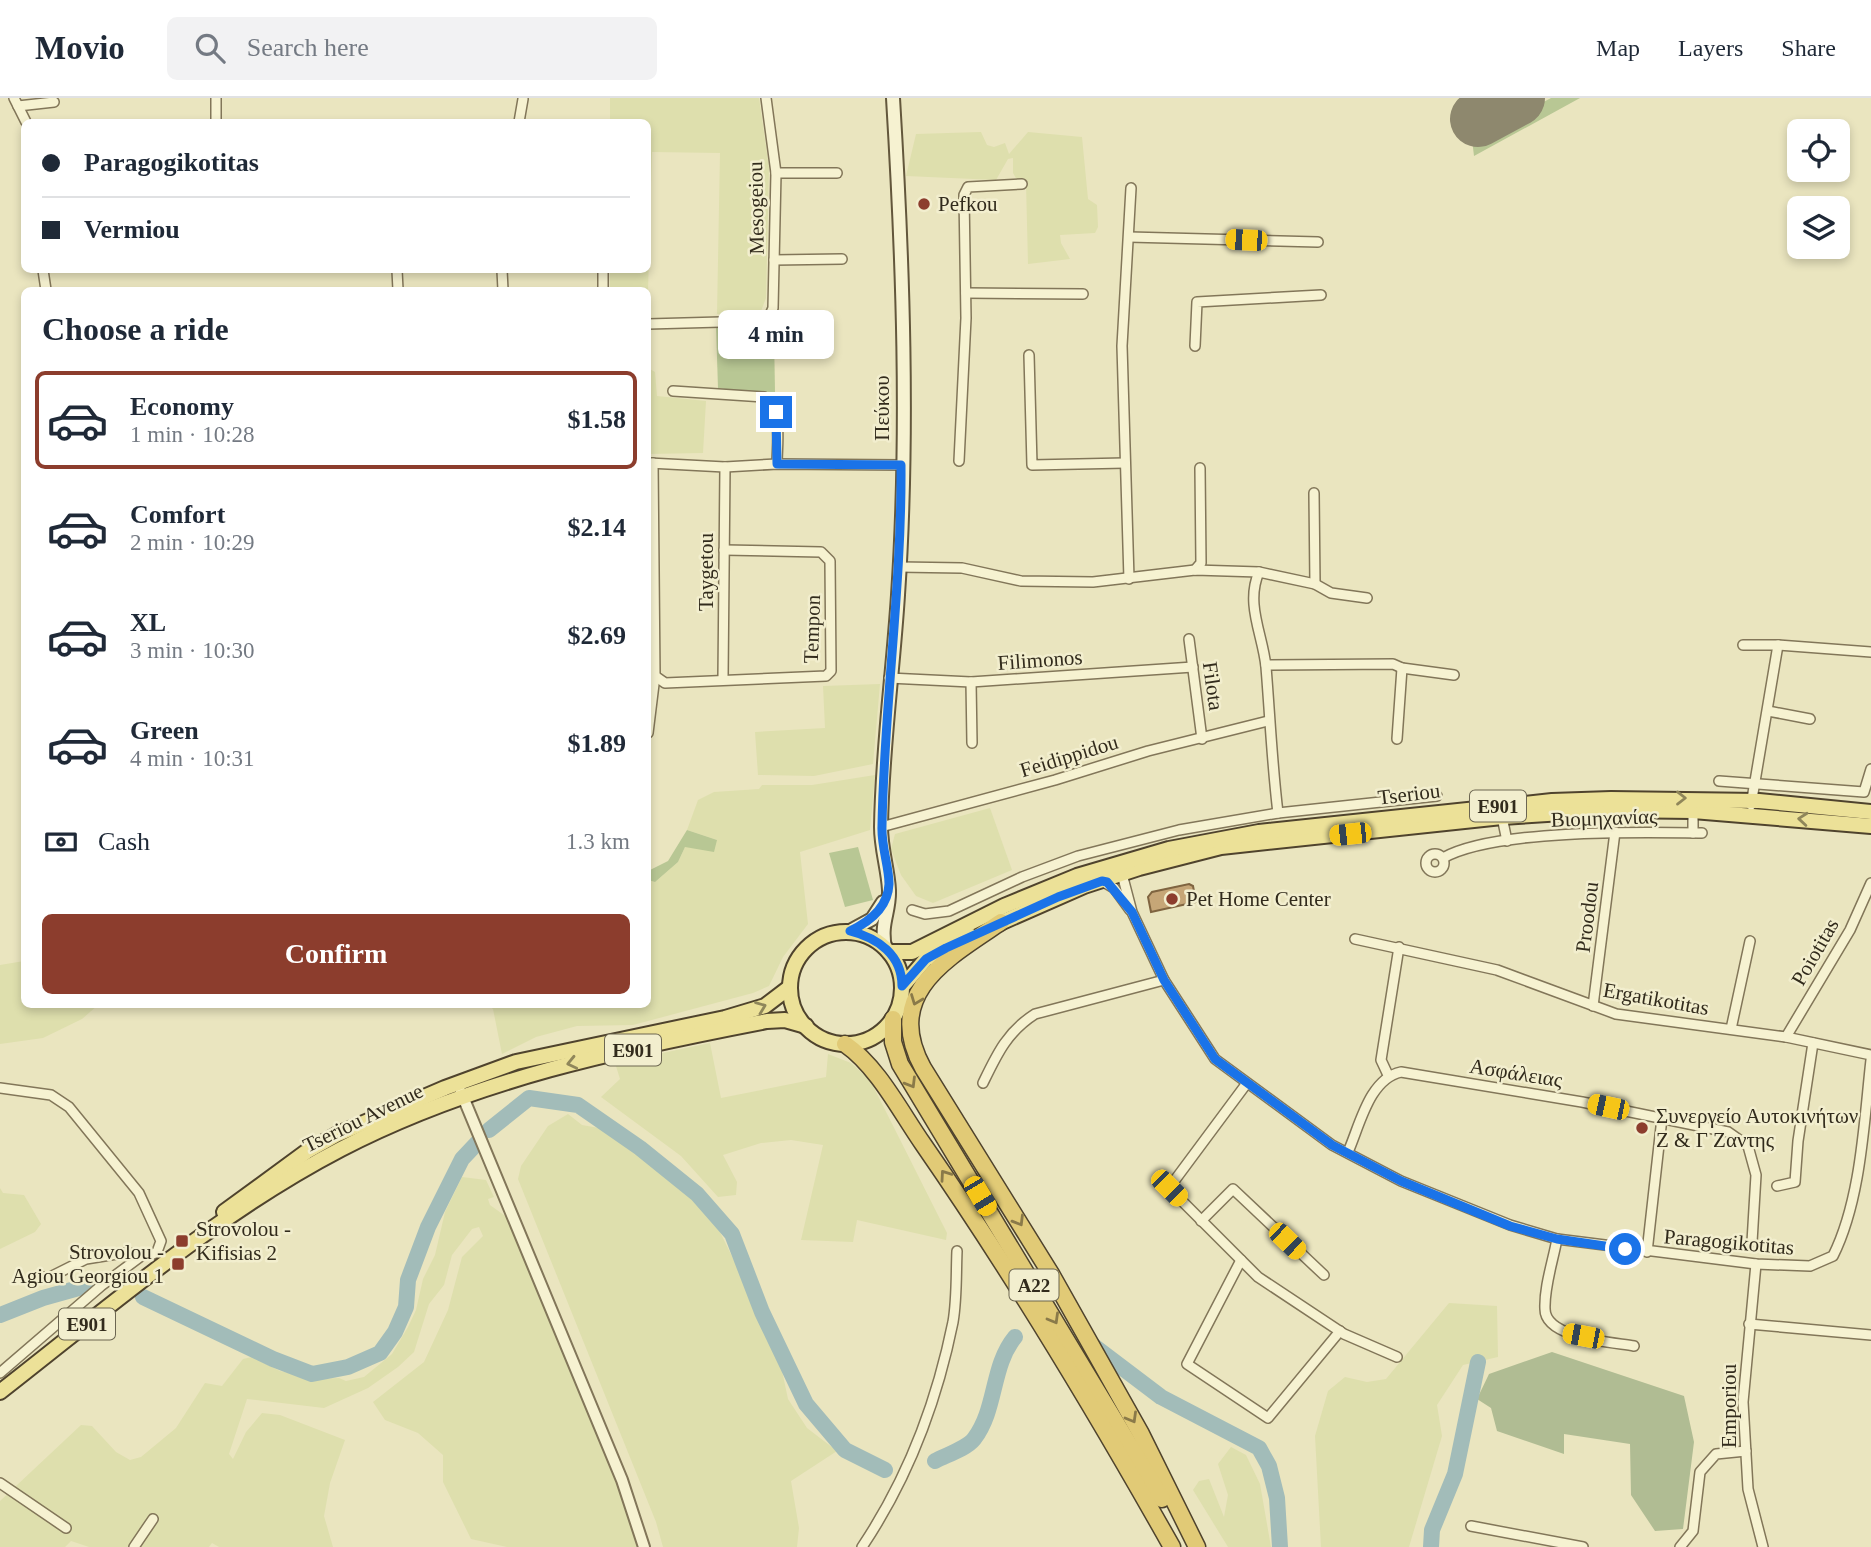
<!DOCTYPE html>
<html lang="en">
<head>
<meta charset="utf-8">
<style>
  :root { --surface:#fff; --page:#f2f2f3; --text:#1f2937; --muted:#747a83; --line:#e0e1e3; --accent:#8c3d2d }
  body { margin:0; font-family:Georgia,serif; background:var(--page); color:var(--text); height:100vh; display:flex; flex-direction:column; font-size:26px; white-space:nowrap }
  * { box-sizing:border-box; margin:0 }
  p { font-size:23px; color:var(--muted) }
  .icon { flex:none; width:38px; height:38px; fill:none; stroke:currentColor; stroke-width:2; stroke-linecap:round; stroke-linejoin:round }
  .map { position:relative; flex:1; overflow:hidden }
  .drawer { position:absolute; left:21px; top:189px; width:630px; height:721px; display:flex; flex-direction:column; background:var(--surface); border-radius:10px; box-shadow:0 4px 10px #0003 }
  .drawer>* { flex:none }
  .hud { position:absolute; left:21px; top:21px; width:630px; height:154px; border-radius:10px; box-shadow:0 4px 10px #0003; display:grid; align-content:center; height:154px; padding:0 21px; background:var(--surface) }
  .controls { position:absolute; left:1787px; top:21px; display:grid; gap:14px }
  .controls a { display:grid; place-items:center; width:63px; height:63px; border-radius:10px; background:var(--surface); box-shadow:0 4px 10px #0003; font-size:35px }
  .end { position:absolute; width:32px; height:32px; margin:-16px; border:9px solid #1a73e8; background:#fff; box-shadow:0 0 0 4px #fff }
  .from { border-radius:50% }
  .bubble { position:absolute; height:49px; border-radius:10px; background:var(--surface); box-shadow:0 4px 10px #0003; font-size:23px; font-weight:600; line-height:49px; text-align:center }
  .car { position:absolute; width:21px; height:42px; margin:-21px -10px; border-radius:9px; box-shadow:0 0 5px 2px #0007; background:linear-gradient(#f5c518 24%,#345 0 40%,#f5c518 0 76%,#345 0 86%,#f5c518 0) }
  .hud b { display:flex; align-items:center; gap:24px; height:66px; font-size:26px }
  .hud b+b { border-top:2px solid var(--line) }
  .hud i { width:18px; height:18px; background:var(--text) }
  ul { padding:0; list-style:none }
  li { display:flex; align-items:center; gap:21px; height:98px; margin:0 14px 10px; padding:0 7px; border:4px solid transparent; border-radius:10px }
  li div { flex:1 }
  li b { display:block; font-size:26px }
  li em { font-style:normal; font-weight:600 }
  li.selected { border-color:var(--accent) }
  li>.icon { width:63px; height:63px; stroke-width:1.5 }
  h2 { padding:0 21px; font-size:32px; line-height:84px }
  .pay { display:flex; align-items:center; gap:18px; height:77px; padding:0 21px; font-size:26px }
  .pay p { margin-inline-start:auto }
  .button { display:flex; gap:14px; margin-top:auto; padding:14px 21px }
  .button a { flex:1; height:80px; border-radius:10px; background:var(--accent); color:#fff; font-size:28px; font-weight:600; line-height:80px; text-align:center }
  header { display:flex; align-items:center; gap:42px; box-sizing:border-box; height:98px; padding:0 35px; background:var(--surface); border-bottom:2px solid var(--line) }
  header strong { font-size:33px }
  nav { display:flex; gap:38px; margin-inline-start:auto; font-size:24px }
  .search { width:490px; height:63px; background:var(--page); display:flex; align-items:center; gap:18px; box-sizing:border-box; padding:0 24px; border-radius:10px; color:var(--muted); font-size:26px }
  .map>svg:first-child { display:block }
  .farmland { fill:#dedfad }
  .green { fill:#b8c794 }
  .cemetery { fill:#b0bc93 }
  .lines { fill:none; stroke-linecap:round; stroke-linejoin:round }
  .river { stroke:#a2bcb9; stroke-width:16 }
  .runway { stroke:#8e886e; stroke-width:56 }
  .building { fill:#c6a677; stroke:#7f6440; stroke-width:2 }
  .minor-casing { stroke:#827659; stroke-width:12 }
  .tertiary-casing { stroke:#827659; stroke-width:14 }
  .secondary-casing { stroke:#63573c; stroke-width:16 }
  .primary-casing { stroke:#4f432d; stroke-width:18 }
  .trunk-casing { stroke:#4f432d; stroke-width:19 }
  .minor { stroke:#f6f2d1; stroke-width:9 }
  .tertiary { stroke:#f6f2d1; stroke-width:10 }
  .secondary { stroke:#f6f2d1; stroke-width:12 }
  .primary { stroke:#ece198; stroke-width:14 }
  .trunk { stroke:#e1ca76; stroke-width:16 }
  .oneway { stroke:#8f865a }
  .oneway2 { stroke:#8a7a49 }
  .route { stroke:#1a73e8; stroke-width:9 }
  .poi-dot { fill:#8c3d2d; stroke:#f2eece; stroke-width:2.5 }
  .labels { text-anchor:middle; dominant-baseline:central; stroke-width:5; stroke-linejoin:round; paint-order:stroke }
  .shield { fill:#f2eece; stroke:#6c6651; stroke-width:2 }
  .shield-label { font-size:19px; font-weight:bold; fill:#322b1c }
  .poi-label { font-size:21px; fill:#322b1c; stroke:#f2eece; text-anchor:start }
  .street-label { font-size:21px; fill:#322b1c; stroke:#f2eece }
</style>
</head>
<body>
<header>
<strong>Movio</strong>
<div class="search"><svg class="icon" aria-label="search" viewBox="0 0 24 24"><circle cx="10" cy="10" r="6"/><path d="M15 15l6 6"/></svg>Search here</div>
<nav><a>Map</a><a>Layers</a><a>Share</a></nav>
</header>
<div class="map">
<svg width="1871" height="1449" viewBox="0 0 1871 1449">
  <rect width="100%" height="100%" fill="#eae5bf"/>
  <g class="farmland">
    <path d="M610 0H759L769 69 766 200 761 213 742 217 717 216 720 55 652 54 648 194 610 192V172H648V24H610Z"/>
    <path d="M981 34 987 47 994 49 1005 45 1009 56 1028 34 1082 39 1088 101 1097 107 1098 129 1095 135 1060 137 1061 145 1070 161 1028 166 1026 85 1017 82 1013 75V60L1008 61 996 82 906 78 916 36Z"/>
    <path d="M648 270 655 274 657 298 706 303 703 355 648 356Z"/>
    <path d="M880 586 873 666 814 678 758 677 755 634 825 630 823 588Z"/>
    <path d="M875 677 870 732 800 754 808 826 783 859 769 888 753 895 633 927 577 928 536 939 502 956 493 911 488 907 648 906V782L655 784 678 764 685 749 717 742 687 732 698 702 714 694 759 691 762 687H812Z"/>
    <path d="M990 710 1012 772 933 805 916 798 901 777 891 751 895 736Z"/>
    <path d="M24 863V906L98 907 82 921 43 940 0 946V867Z"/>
    <path d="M710 945 721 1000 826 979 828 956 851 965 870 982 947 1135 946 1142 857 1122 853 1144 801 1142 823 1047 791 1042 761 1045 723 1057 737 1084 736 1097 718 1099 681 1058 601 999 620 981 615 965Z"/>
    <path d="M568 1016 582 1027 610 1032 697 1102 719 1132 755 1205 781 1268 788 1301 807 1330 837 1353 791 1383 799 1430 797 1449H663L656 1424 518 1081 521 1068 548 1028Z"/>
    <path d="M462 1079 486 1082 494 1099 488 1101 490 1107 508 1120 635 1423 643 1449H507L471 1441 443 1384V1357L418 1335 385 1322 373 1304 424 1264 448 1212 462 1159 483 1138 479 1129 472 1131 452 1157 444 1187 429 1206 414 1254 398 1269 368 1290 324 1310 247 1301 229 1356 233 1361 246 1334 262 1315 280 1317 345 1342 330 1385 324 1418 333 1449H219L212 1445 209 1449H89L71 1443 65 1449H0V1403L81 1327 92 1328 116 1354 130 1362 141 1359 176 1330 205 1285 222 1288 243 1261 252 1259 280 1273 316 1281 339 1280 346 1283 364 1279 392 1256 408 1229 416 1212 423 1181 435 1157 445 1114Z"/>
    <path d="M0 1090 3 1095 24 1097 41 1126 35 1134 0 1151Z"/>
    <path d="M1449 1205 1497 1208 1498 1259 1463 1267 1437 1307 1442 1338 1409 1449H1321L1315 1338 1328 1293 1345 1279 1367 1284 1386 1281Z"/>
    <path d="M1231 1349 1246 1357 1260 1386 1271 1449H1228L1193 1392 1199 1383 1209 1381 1224 1419 1228 1397 1218 1366Z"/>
  </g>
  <g class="green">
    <path d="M1467 0H1488L1470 10 1475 41 1551 0H1580L1474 58Z"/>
    <path d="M716 229 757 231 774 236 775 294 758 296 718 290Z"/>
    <path d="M687 732 717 742 714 754 685 749 678 764 655 784 648 782V773L668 763Z"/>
    <path d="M858 749 873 802 845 809 829 755Z"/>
  </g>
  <path class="cemetery" d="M1552 1254 1684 1298 1694 1344 1683 1431 1655 1433 1631 1397 1630 1346 1564 1336V1356L1497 1333 1491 1310 1477 1301 1489 1276Z"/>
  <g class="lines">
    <g class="river">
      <path d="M489 1032 529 1000 578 1007 640 1050 697 1096 732 1136 762 1214 806 1306 845 1352 885 1372"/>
      <path d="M143 1199 273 1261 312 1276 348 1269 380 1255 395 1234 406 1209 408 1182 428 1129 462 1061 478 1044"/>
      <path d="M0 1217 43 1200 93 1186"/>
      <path d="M1091 1246 1161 1299 1259 1350 1269 1368 1277 1400 1280 1449"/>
      <path d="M935 1363C946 1357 966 1351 974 1341 997 1311 991 1268 1015 1239"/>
      <path d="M1431 1449 1432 1432 1455 1376 1478 1264"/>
    </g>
    <path class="runway" d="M1478 21 1517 0"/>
  </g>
  <path class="building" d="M1189 786 1193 788 1196 804 1151 814 1148 799 1152 794Z"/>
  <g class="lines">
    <defs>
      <g id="minor">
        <path d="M14 0 26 24"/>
        <path d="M216 0V24"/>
        <path d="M18 8 54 4"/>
        <path d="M519 24 523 1"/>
        <path d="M776 75H837"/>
        <path d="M1129 139 1318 144"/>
        <path d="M774 162 842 161"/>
        <path d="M43 172 46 192"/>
        <path d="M397 172 398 192"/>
        <path d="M502 172 503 192"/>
        <path d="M603 192V172"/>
        <path d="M966 195 1083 196"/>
        <path d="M648 226 757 223 769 219 773 210 776 75 766 0"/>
        <path d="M1195 248 1197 204 1321 197"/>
        <path d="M1029 257 1032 367 1125 365"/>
        <path d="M673 293 764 299C783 313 777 344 777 366"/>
        <path d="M959 363 966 220 964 97 968 89 1022 86"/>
        <path d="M649 365 725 369 777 366 901 367"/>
        <path d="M1314 395 1315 486"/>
        <path d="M899 469 962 470 1021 483 1093 484 1195 472 1259 474 1315 486 1331 495 1367 500"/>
        <path d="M1195 472 1201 465 1200 370"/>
        <path d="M1259 474C1245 506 1263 537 1266 569 1270 618 1272 666 1278 715"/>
        <path d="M1129 481 1122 248 1131 90"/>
        <path d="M1189 541 1202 641"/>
        <path d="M1743 547H1778L1871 554"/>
        <path d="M1266 567 1393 566 1402 570 1454 577"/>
        <path d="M655 578 665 585 826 578 831 573 830 463 821 454 724 452"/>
        <path d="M723 580 725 369"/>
        <path d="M889 580 971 584 1193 569"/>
        <path d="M971 584 972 645"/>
        <path d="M1768 613 1810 621"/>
        <path d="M648 635 655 578 653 365"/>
        <path d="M1397 641 1402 570"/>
        <path d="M1719 683 1864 694 1871 671"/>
        <path d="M1751 707 1778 547"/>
        <path d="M1502 719 1507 743"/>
        <path d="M881 729 1055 682 1148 653 1268 623"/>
        <path d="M1693 735V713"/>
        <circle cx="1435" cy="765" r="9"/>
        <path d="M1443 760C1494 731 1641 734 1702 735"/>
        <path d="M1122 776 1132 814 1164 882 1215 961 1332 1047 1401 1083 1510 1127 1557 1141 1756 1166 1810 1168 1833 1158C1861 1102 1864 1024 1871 962"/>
        <path d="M1102 783 1114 790 1130 812"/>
        <path d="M912 812 925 816 949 813 1022 779 1078 758 1179 732 1278 715 1437 698"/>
        <path d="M1355 841 1497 872 1616 916 1786 939 1871 957"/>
        <path d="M1593 908 1615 734"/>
        <path d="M1731 931 1750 843"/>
        <path d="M1786 939 1850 832 1871 785"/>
        <path d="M1388 977 1381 962 1399 849"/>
        <path d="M983 985C997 956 1007 934 1035 916L1164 882"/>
        <path d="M1247 985 1169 1090 1258 1179 1344 1236 1397 1259"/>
        <path d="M0 990 51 997 69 1009 139 1095 161 1143 157 1154 151 1157 123 1155 86 1161 50 1179H36"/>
        <path d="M1348 1054C1360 1027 1369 981 1401 974L1582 1004 1728 1034 1748 1048 1756 1077 1752 1144"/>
        <path d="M1777 1088 1795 1084 1798 1043 1813 945"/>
        <path d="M1201 1123 1233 1091 1324 1177"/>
        <path d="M1557 1141C1553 1163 1544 1189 1545 1211 1545 1240 1611 1244 1634 1248"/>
        <path d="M1647 1154 1662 1020"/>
        <path d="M1241 1162 1187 1266 1268 1320 1340 1233"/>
        <path d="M1756 1166 1743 1304 1748 1391 1763 1449"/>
        <path d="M1749 1226 1871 1237"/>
        <path d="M0 1275 101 1188 144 1156"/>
        <path d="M0 1385 66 1430"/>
        <path d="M1471 1428 1583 1449"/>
        <path d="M134 1449 153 1421"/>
        <path d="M862 1449C907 1382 937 1303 953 1224 957 1201 956 1176 957 1153"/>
        <path d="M1680 1449 1693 1433 1700 1374 1716 1356 1746 1353"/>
      </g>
      <path id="tertiary" d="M461 994 622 1382 644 1449"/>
      <g id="secondary">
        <path d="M850 833 872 821 883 804"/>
        <path d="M885 849C880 825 890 814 889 792 888 771 881 751 881 729 882 652 893 575 898 497 909 334 903 164 893 0"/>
      </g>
      <g id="primary">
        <path d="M993 828 1084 788 1139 770 1221 749 1502 719 1610 712 1693 713 1871 728"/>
        <circle cx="846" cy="890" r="56"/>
        <path d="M889 854H912L1004 808 1077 778 1169 751 1259 734 1552 703 1611 701 1759 703 1871 714"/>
        <path d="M902 889 926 861 971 838"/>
        <path d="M224 1114 306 1054 338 1036 445 990 516 964 725 920 765 908 790 889"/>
        <path d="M0 1294C109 1209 218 1115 341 1051 474 982 621 951 767 923L785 922 806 928"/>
      </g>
      <g id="trunk">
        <path d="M1001 824C948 860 882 895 923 970L1051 1176 1141 1336 1197 1449"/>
        <path d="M893 921V944L900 966 1162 1401"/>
        <path d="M845 946C878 969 900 1013 923 1046 1011 1173 1096 1314 1172 1449"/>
      </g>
    </defs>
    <use href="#minor" class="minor-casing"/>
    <use href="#tertiary" class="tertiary-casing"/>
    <use href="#secondary" class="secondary-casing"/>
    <use href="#primary" class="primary-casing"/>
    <use href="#trunk" class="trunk-casing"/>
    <use href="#minor" class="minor"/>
    <use href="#tertiary" class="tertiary"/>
    <use href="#secondary" class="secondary"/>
    <use href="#primary" class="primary"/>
    <use href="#trunk" class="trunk"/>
  </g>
  <defs><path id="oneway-chevron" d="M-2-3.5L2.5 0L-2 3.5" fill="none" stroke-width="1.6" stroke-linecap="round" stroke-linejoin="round" transform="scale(1.75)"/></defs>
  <g class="oneway">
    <use href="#oneway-chevron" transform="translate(1681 700)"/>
    <use href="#oneway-chevron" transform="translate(1803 721) rotate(-175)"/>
    <use href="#oneway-chevron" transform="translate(761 909) rotate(-21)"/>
    <use href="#oneway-chevron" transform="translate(572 965) rotate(167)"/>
  </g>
  <g class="oneway2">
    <use href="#oneway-chevron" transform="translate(916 902) rotate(111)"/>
    <use href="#oneway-chevron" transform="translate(911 985) rotate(59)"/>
    <use href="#oneway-chevron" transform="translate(945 1077) rotate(-125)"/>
    <use href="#oneway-chevron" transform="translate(1019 1123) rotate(59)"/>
    <use href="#oneway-chevron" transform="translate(1054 1221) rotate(60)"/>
    <use href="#oneway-chevron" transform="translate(1132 1320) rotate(60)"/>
  </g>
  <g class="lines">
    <path class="route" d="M776 314 777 366 901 367C902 488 884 608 882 728 881 748 889 768 889 786 888 810 869 824 850 833 878 840 902 857 902 888L926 861 946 850 1058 799 1102 783 1107 784 1132 814 1164 882 1215 961 1332 1047 1401 1083 1510 1128 1557 1141 1625 1151"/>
  </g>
  <g class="poi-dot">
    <circle cx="924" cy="106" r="7"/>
    <circle cx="1172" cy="801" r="7"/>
    <circle cx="1642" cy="1030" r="7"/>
    <rect x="175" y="1136" width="14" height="14" rx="3.5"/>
    <rect x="171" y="1159" width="14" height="14" rx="3.5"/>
  </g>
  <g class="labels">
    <g class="shield">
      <rect x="1470" y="692.5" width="56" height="31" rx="5"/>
      <rect x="605" y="936.5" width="56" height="31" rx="5"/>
      <rect x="1009.5" y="1171.5" width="49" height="31" rx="5"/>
      <rect x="59" y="1210.5" width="56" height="31" rx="5"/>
    </g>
    <g class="shield-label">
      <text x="1498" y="708">E901</text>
      <text x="633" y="952">E901</text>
      <text x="1034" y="1187">A22</text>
      <text x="87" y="1226">E901</text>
    </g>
    <g class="poi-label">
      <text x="938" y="106">Pefkou</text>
      <text x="1186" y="801">Pet Home Center</text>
      <text x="1656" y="1018">Συνεργείο Αυτοκινήτων<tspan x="1656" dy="24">Ζ &amp; Γ Ζαντης</tspan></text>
      <text x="196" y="1131">Strovolou -<tspan x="196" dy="24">Kifisias 2</tspan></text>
      <text x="164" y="1154" text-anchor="end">Strovolou -<tspan x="164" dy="24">Agiou Georgiou 1</tspan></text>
    </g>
    <g class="street-label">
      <text transform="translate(756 110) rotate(-91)">Mesogeiou</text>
      <text transform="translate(882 310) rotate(-90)">Πεύκου</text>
      <text transform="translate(706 474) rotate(-90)">Taygetou</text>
      <text transform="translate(812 531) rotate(-88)">Tempon</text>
      <text transform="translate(1040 562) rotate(-4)">Filimonos</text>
      <text transform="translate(1213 588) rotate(82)">Filota</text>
      <text transform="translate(1069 658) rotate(-17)">Feidippidou</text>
      <text transform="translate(1409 696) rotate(-7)">Tseriou</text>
      <text transform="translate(1604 720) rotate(-2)">Βιομηχανίας</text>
      <text transform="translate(1587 819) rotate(-83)">Proodou</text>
      <text transform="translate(1815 854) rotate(-60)">Poiotitas</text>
      <text transform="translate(1656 901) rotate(10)">Ergatikotitas</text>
      <text transform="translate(1516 975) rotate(9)">Ασφάλειας</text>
      <text transform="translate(363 1020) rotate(-26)">Tseriou Avenue</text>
      <text transform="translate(1729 1144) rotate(5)">Paragogikotitas</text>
      <text transform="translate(1729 1308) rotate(-90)">Emporiou</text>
    </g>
  </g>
</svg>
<div class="controls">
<a><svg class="icon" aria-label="locate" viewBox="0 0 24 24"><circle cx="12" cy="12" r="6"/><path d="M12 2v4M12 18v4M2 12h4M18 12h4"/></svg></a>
<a><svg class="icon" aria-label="layers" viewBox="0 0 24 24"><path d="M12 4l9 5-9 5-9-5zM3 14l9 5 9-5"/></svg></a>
</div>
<i class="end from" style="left:1625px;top:1151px"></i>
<i class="end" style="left:776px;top:314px"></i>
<div class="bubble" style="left:718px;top:212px;width:116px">4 min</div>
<i class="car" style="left:1246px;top:142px;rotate:272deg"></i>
<i class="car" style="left:1350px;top:736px;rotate:264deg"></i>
<i class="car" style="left:1608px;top:1009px;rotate:282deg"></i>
<i class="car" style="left:1169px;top:1090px;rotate:135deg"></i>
<i class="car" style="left:980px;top:1098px;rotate:149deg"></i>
<i class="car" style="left:1287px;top:1143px;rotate:134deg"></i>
<i class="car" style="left:1583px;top:1238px;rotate:281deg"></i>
<div class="hud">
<b><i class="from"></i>Paragogikotitas</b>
<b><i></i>Vermiou</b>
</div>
<section class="drawer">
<h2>Choose a ride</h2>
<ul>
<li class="selected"><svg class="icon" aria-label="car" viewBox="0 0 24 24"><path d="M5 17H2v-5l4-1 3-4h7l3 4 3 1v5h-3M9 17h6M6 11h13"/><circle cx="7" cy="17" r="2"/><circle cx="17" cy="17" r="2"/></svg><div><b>Economy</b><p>1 min · 10:28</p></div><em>$1.58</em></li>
<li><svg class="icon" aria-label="car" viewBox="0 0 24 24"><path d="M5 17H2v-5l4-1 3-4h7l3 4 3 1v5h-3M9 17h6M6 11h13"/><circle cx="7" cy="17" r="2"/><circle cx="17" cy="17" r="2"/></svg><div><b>Comfort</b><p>2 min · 10:29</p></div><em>$2.14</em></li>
<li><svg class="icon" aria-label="car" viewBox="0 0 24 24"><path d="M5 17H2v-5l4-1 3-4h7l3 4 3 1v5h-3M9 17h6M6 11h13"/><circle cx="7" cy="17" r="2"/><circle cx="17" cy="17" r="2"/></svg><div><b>XL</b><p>3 min · 10:30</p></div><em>$2.69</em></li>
<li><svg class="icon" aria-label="car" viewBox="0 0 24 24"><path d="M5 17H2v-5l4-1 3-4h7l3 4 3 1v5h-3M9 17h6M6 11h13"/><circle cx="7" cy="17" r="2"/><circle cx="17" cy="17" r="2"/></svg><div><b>Green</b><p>4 min · 10:31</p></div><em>$1.89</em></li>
</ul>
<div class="pay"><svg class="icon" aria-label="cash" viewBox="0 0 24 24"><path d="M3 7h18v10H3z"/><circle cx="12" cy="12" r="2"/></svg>Cash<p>1.3 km</p></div>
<div class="button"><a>Confirm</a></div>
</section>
</div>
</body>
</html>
